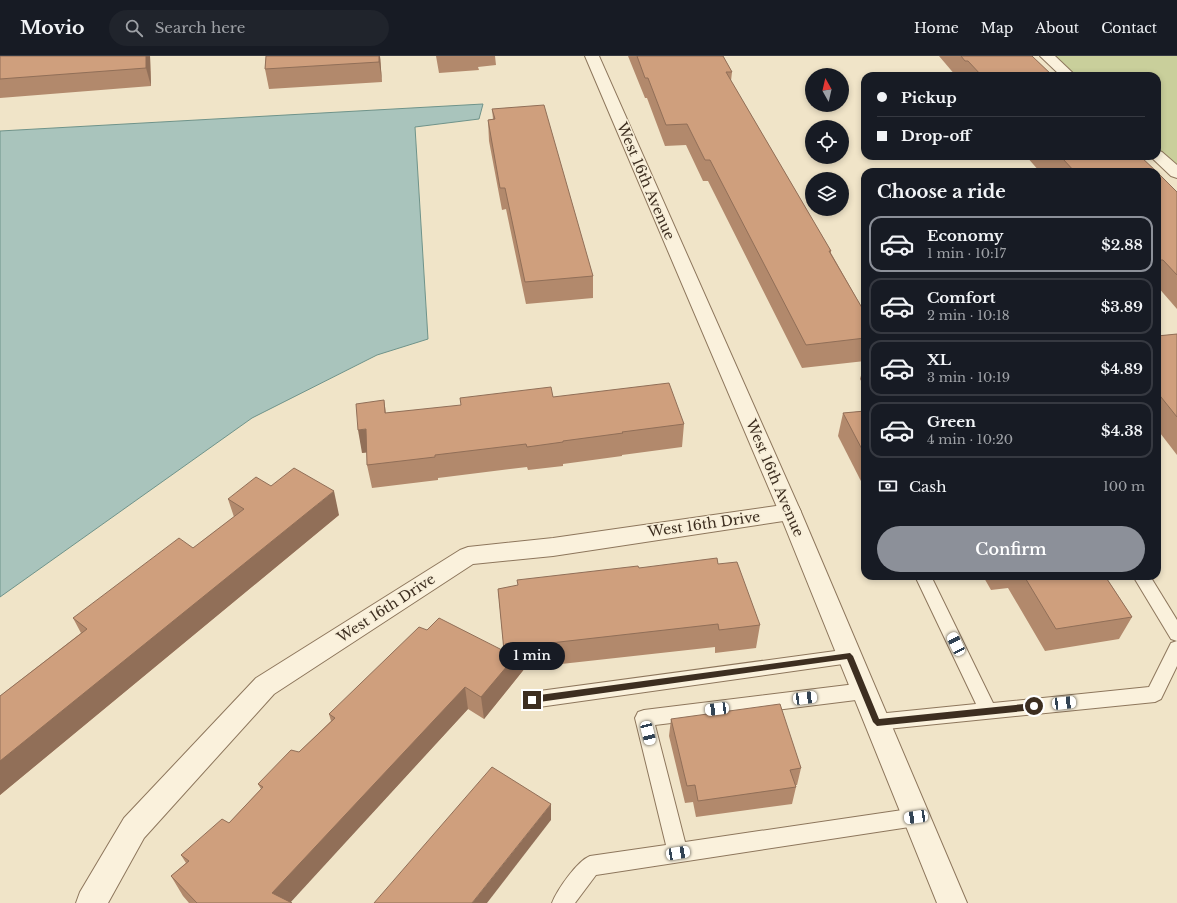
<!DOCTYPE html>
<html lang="en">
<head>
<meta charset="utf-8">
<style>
  :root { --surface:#171b24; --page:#20242c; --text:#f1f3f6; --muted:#9ea1a6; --line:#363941; --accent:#8c9099 }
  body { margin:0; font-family:"Libre Baskerville",serif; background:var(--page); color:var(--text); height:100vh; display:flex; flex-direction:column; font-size:15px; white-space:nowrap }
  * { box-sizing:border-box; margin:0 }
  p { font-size:13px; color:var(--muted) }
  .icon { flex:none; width:22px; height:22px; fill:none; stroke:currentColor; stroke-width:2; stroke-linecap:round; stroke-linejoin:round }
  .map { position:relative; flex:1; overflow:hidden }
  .panel { position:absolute; left:861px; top:112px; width:300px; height:412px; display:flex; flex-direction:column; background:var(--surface); border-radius:12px; box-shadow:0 2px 6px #0003 }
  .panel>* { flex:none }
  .top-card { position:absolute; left:861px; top:16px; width:300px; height:88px; border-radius:12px; box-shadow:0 2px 6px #0003; display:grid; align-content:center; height:88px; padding:0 16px; background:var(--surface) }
  .needle { width:26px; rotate:352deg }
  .buttons { position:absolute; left:805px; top:12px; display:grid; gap:8px }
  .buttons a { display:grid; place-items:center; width:44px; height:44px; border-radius:50%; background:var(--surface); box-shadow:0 2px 6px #0003; font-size:20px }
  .end { position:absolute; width:18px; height:18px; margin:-9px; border:5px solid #3d2e20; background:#fff; box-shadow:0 0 0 2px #fff }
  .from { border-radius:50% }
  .bubble { position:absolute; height:28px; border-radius:14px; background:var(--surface); box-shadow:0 2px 6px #0003; font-size:13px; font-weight:600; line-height:28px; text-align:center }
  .car { position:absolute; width:12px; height:24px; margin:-12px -6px; border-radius:5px; box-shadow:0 0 3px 1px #0007; background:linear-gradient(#fff 24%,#345 0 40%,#fff 0 76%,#345 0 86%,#fff 0) }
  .top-card b { display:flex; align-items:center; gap:14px; height:38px; font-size:15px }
  .top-card b+b { border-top:1px solid var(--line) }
  .top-card i { width:10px; height:10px; background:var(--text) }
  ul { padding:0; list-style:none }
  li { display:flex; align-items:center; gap:12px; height:56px; margin:0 8px 6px; padding:0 8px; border:2px solid var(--line); border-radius:12px }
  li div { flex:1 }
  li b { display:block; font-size:15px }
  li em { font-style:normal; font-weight:600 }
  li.selected { border-color:var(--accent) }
  li>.icon { width:36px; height:36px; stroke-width:1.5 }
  h2 { padding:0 16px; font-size:18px; line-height:48px }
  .pay { display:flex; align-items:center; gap:10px; height:44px; padding:0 16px; font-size:15px }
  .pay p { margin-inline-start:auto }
  .primary-button { display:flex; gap:8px; margin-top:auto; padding:8px 16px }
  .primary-button a { flex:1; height:46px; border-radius:24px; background:var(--accent); color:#fff; font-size:16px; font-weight:600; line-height:46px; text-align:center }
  header { display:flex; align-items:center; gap:24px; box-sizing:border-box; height:56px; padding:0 20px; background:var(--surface); border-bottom:1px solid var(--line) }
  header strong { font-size:19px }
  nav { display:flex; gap:22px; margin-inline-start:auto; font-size:14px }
  .search { width:280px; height:36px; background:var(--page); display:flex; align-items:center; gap:10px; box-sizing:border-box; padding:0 14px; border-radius:22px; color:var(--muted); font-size:15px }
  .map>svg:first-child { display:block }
  .green { fill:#c9cf9b }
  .water { fill:#a9c4bc; stroke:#6f938a }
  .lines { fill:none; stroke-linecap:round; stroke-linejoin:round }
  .service-casing { stroke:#8d765c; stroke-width:2 }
  .minor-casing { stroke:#8d765c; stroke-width:2 }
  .tertiary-casing { stroke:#8d765c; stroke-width:2 }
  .service { fill:#faf1dc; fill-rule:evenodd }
  .minor { fill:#faf1dc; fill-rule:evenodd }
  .tertiary { fill:#faf1dc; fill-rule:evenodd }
  .wall { fill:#b2896c }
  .shaded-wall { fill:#916f58 }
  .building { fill:#cf9f7d; stroke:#916f58 }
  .route { fill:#3d2e20 }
  .labels { text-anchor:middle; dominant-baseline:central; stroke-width:3; stroke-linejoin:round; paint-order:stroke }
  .street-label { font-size:14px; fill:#3d2e20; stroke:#f7eed8 }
</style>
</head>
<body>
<header>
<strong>Movio</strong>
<div class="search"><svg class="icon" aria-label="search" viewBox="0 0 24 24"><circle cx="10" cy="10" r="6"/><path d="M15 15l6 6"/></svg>Search here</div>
<nav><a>Home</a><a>Map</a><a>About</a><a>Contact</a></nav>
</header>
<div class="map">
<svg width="1177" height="847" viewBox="0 0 1177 847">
  <rect width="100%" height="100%" fill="#f0e4c8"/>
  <path class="green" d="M1053 0H1177V115L1157 96V20H1074Z"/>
  <path class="water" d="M483 48 479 63 415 71 428 283 377 299 252 362 0 541V75Z"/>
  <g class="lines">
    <defs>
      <g id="service">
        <path d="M915 520H931L993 647 1149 631 1171 587 1177 585V610L1161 643 1155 646 877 674 871 672 868 666 871 660 877 658 976 648Z"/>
        <path d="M1133 520H1150L1177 564V585L1171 583Z"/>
        <path d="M850 593 856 595 859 600 856 605 850 607 532 652 526 649 523 644 526 639 532 636Z"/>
        <path d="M864 627 870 630 873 635 870 640 864 643 655 669 685 786 916 752 923 755 926 761 923 767 916 770 596 819 575 847H552C557 834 577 805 590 800L666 789 635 662 638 656 644 654Z"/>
      </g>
      <g id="minor">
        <path d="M1040 0H1055L1076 20H1061Z"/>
        <path d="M1157 94 1162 96 1177 109V122L1171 120 1152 102 1150 100H1157Z"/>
        <path d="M790 448 798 450 801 456 798 462 790 464 553 500 473 508 274 638 144 782 108 847H76L80 836 124 762 256 622 460 494 468 491 553 482Z"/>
      </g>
      <path id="tertiary" d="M585 0H599L801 456 967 847H937L779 456Z"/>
    </defs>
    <use href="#service" class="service-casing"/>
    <use href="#minor" class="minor-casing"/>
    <use href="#tertiary" class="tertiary-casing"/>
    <use href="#service" class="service"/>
    <use href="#minor" class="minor"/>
    <use href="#tertiary" class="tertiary"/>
  </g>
  <g class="wall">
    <path d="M0 0H150L151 30 0 42Z"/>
    <path d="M266 0H380L382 26 269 33 265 13Z"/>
    <path d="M436 0H495L496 9 478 11 479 14 439 17Z"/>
    <path d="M628 0H723L732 16 731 25 831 195V197L865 257V332L860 323 865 305 802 312 708 125H703L686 89 665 90 647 42H645Z"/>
    <path d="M939 0H1032L1053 20H956Z"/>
    <path d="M492 53 593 220V242L526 248 506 153 502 154 489 85 488 64 493 63Z"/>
    <path d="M1026 100H1140L1157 116H1040Z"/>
    <path d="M1157 116 1177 136V253L1157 230Z"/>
    <path d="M1177 278V399L1157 373V280Z"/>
    <path d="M553 341 684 368 682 391 622 399V400L563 408V410L528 414 527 411 438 422V424L372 432 367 409V396L362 397 384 344 386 357Z"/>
    <path d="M865 355V433L838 380 843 357Z"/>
    <path d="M271 430 339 459 0 739V640L81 577 73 562 193 492 234 461 228 443Z"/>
    <path d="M718 508 760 569 756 592 715 597V591L525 612 484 663 468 653 290 846 292 847H189L183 840 171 820 186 807 181 799 229 767 261 733 258 728 299 696 331 665 329 658 504 595 498 533 639 512Z"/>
    <path d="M983 520H1105L1132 561 1119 583 1045 595 1008 532 991 534Z"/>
    <path d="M671 663 801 712 797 729H796V731L792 748 696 761 693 746 685 747 669 680Z"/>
  </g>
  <g class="shaded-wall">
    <path d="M146 0H150L151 30 146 12Z"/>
    <path d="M379 0H380L382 26 379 6Z"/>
    <path d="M366 373 370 396 362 397 358 374Z"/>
    <path d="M334 435 339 459 0 739V705Z"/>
    <path d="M524 590 525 612 484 663 481 641Z"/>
    <path d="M465 631 468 653 290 847 272 837Z"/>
    <path d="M551 748V764L487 847H472Z"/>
  </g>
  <g class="building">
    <path d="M0 0H146V12L0 23Z"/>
    <path d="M266 0H379V6L265 13Z"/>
    <path d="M637 0H723L732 16H726L831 195H829L865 257V282L806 289 710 104H705L687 68 666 69 648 22H645Z"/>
    <path d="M961 0H1032L1053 20H982L968 5H965Z"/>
    <path d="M544 49 593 220 525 226 505 132H500L488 64 495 63 492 53Z"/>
    <path d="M1051 100H1140L1157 116H1075L1063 103H1054Z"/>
    <path d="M1157 116 1177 136V219L1163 204H1161L1157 200Z"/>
    <path d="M1177 278V361L1157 336V280Z"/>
    <path d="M669 327 684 368 622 376 623 377 563 385V386L527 391 526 388 435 399V401L367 409 366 373 358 374 356 348 384 344 385 357 461 349 460 342 551 331 553 341Z"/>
    <path d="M865 355V399L843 357Z"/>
    <path d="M294 412 334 435 0 705V640L87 573 73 562 179 482 193 492 244 453 228 443 256 421 271 430Z"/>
    <path d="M717 502 718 508 737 506 760 569 719 574 718 568 524 590 481 641 465 631 272 837 292 847H197L171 820 189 805 181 799 222 763 229 767 263 731 258 728 291 694 299 696 335 662 329 658 419 571 427 574 439 562 504 595 498 533 518 529 517 524 638 510 639 512Z"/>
    <path d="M1024 520H1105L1132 561 1056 573Z"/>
    <path d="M780 648 801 712 790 714 796 731 698 745 695 729 687 730 671 663Z"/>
    <path d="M492 711 551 748 472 847H374Z"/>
  </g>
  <path class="route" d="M850 597 853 600 879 663 1034 647 1038 650 1034 654 877 670 873 666 847 603 532 647 528 644 532 640Z"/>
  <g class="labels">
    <g class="street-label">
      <text transform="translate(646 125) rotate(67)">West 16th Avenue</text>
      <text transform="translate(775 422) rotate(67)">West 16th Avenue</text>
      <text transform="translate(704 468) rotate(-8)">West 16th Drive</text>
      <text transform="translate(386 552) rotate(-33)">West 16th Drive</text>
    </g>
  </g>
</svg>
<div class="buttons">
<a><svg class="needle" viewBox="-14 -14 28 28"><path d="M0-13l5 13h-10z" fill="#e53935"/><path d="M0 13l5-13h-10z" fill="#9ea1a6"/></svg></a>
<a><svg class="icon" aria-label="locate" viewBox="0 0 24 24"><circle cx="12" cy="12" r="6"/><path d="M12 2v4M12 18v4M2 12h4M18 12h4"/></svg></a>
<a><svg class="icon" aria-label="layers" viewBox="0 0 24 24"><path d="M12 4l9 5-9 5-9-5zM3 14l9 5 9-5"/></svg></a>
</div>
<i class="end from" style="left:1034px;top:650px"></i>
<i class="end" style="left:532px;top:644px"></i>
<div class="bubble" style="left:499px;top:586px;width:66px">1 min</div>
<i class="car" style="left:956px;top:588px;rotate:334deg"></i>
<i class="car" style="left:805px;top:642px;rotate:83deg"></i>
<i class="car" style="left:1064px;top:647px;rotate:84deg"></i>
<i class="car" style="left:717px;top:653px;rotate:263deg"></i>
<i class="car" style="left:648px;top:677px;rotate:166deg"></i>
<i class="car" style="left:916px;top:761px;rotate:262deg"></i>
<i class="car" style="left:678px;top:797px;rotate:81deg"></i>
<div class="top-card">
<b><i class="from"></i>Pickup</b>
<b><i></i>Drop-off</b>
</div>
<section class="panel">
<h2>Choose a ride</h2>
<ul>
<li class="selected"><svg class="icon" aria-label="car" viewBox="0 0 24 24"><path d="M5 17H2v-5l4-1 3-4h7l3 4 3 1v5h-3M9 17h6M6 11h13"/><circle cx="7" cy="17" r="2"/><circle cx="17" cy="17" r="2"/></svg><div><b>Economy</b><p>1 min · 10:17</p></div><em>$2.88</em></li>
<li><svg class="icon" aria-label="car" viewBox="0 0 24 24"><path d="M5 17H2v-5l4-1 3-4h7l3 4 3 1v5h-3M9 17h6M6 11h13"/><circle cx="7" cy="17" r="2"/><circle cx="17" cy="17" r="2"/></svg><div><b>Comfort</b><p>2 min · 10:18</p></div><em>$3.89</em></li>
<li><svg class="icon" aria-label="car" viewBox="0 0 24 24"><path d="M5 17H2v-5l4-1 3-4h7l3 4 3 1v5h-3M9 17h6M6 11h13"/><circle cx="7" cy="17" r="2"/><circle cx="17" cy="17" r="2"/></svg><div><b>XL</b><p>3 min · 10:19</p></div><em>$4.89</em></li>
<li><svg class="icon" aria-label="car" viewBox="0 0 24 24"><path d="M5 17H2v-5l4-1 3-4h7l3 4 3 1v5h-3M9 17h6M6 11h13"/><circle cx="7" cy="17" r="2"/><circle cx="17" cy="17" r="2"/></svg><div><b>Green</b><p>4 min · 10:20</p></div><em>$4.38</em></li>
</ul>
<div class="pay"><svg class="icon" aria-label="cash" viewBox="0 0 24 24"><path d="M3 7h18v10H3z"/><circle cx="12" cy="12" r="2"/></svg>Cash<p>100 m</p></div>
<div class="primary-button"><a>Confirm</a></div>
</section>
</div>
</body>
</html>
